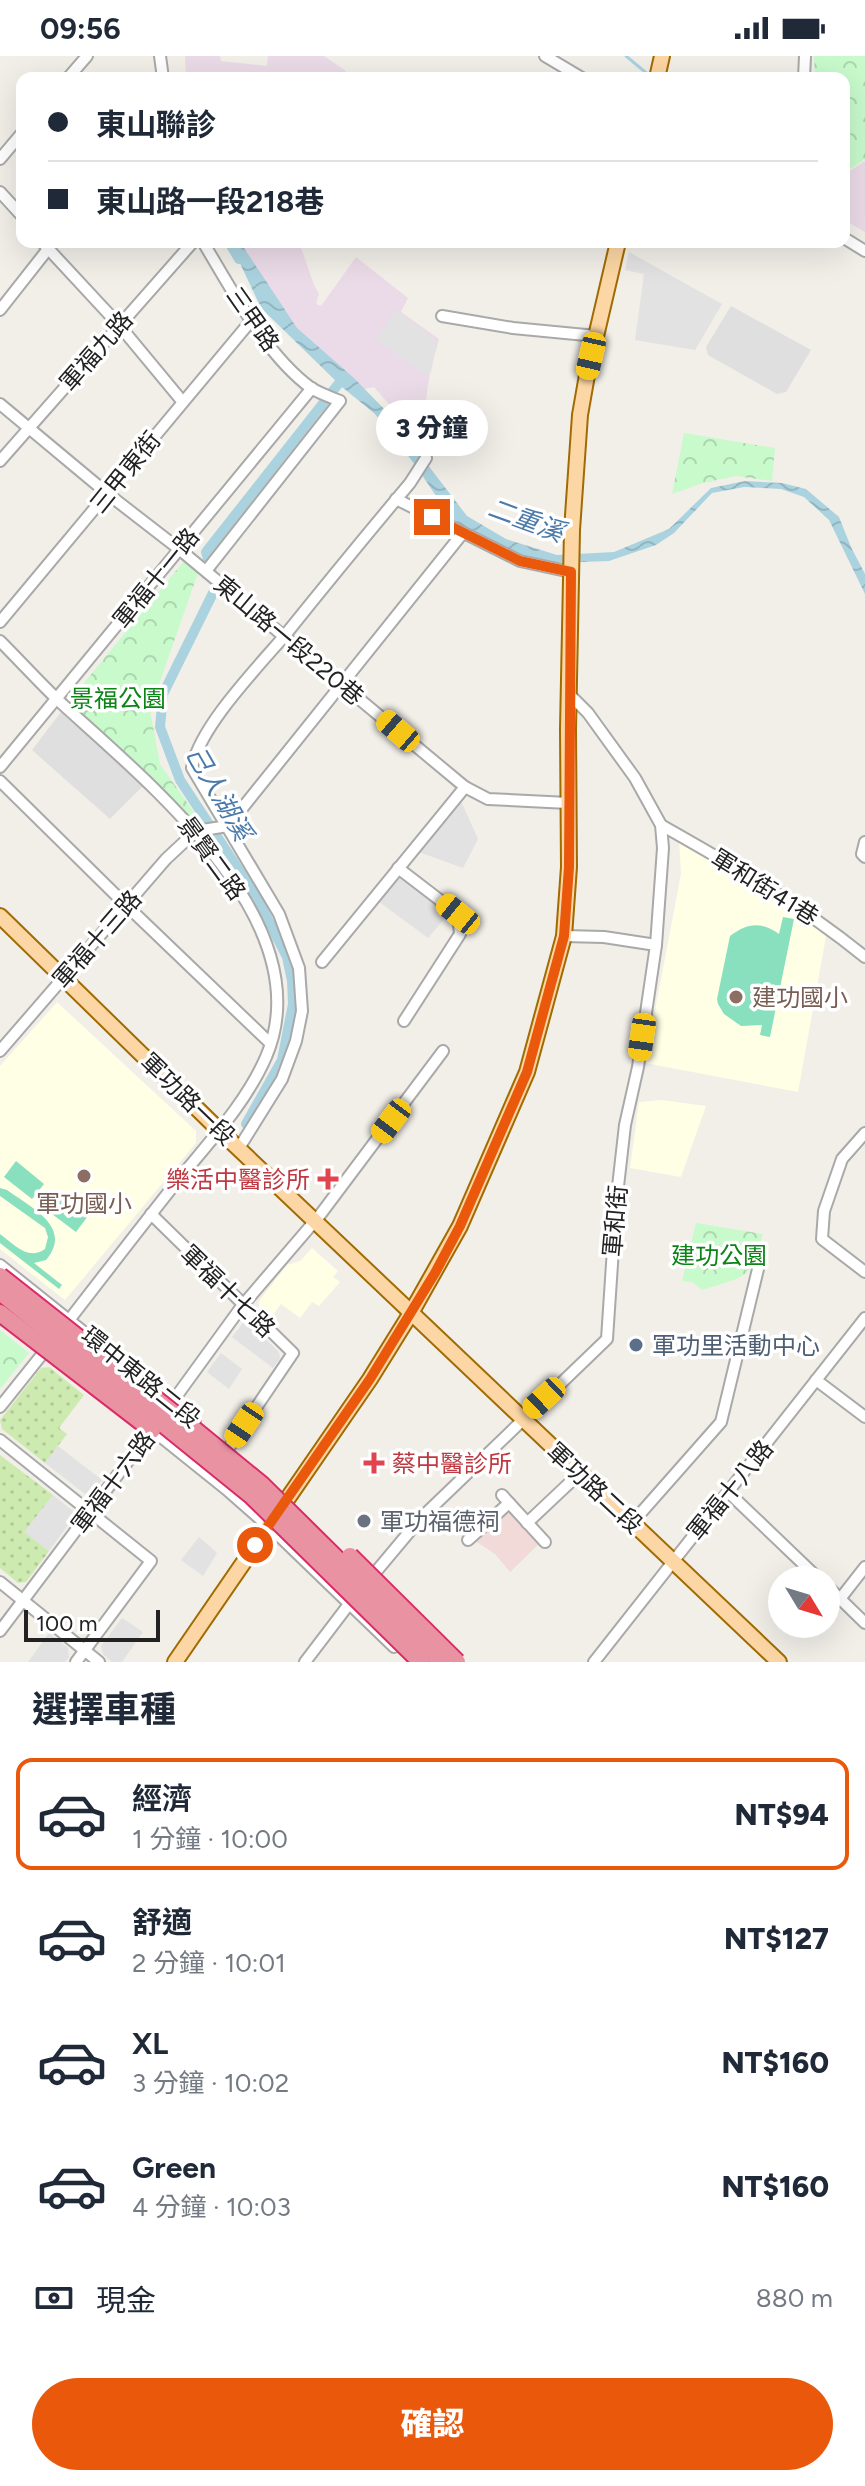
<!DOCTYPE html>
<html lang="zh-TW">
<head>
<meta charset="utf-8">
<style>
  :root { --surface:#fff; --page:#f2f2f3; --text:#1f2937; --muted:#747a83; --line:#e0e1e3; --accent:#ea580c }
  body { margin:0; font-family:Figtree,"Noto Sans TC",sans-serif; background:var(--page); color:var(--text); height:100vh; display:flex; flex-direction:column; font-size:30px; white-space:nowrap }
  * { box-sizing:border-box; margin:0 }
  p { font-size:26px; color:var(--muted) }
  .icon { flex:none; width:44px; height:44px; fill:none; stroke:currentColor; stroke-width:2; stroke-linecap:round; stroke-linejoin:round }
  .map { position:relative; height:1606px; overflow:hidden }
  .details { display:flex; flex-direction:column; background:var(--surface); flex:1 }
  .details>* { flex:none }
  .hud { position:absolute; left:16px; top:16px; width:834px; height:176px; border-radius:16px; box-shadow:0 8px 32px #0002; display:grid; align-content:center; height:176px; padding:0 32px; background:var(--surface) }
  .needle { width:52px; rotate:128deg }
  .controls { position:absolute; left:768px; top:1510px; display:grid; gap:16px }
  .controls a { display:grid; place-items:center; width:72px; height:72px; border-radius:50%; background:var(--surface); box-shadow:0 8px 32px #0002; font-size:40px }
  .scale { position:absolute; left:24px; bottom:20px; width:136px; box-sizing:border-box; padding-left:8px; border:4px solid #222; border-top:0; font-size:22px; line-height:28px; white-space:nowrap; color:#222; -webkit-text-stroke:6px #fff; paint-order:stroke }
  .end { position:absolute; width:36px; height:36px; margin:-18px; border:10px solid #ea580c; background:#fff; box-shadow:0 0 0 4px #fff }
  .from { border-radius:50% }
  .bubble { position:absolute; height:56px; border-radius:28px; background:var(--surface); box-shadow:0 8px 32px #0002; font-size:26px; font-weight:800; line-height:56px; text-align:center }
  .car { position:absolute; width:24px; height:48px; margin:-24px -12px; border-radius:10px; box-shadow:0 0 6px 2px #0007; background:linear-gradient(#f5c518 24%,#345 0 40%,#f5c518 0 76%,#345 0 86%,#f5c518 0) }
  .hud b { display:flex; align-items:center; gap:28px; height:76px; font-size:30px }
  .hud b+b { border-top:2px solid var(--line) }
  .hud i { width:20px; height:20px; background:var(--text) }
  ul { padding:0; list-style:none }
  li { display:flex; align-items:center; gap:24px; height:112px; margin:0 16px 12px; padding:0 16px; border:4px solid transparent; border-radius:16px }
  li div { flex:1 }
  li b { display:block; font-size:30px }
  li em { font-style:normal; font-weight:800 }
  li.selected { border-color:var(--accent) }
  li>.icon { width:72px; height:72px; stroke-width:1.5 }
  h2 { padding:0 32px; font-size:36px; line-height:96px }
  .pay { display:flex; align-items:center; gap:20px; height:88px; padding:0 32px; font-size:30px }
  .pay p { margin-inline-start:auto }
  .button { display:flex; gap:16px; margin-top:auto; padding:16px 32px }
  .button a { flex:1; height:92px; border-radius:48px; background:var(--accent); color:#fff; font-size:32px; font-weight:800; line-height:92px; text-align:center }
  .status { display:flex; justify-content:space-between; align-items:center; height:56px; padding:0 40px; background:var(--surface); direction:ltr }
  .status svg { height:22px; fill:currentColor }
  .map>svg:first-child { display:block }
  .residential { fill:#e0dfdf }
  .commercial { fill:#f2dad9 }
  .industrial { fill:#ebdbe8 }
  .education { fill:#ffffe5 }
  .grass { fill:url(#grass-dots) }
  .park { fill:url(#park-crowns) }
  .pitch { fill:#88e0be }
  .parking { fill:#e2e2e2 }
  .water { fill:url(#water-waves) }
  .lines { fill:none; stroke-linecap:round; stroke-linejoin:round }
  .stream { stroke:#aad3df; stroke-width:3 }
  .canal { stroke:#aad3df; stroke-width:10 }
  .minor-casing { stroke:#a9a9a9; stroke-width:14 }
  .major-casing { stroke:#a06b00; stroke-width:18 }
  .minor { stroke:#fff; stroke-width:10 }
  .major { stroke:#fcd6a4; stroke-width:14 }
  .highway-bridge-casing { stroke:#dc2a67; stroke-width:20; stroke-linecap:butt }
  .highway-bridge { stroke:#e892a2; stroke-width:16 }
  .route { stroke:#ea580c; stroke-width:10 }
  .education-dot { fill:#8d6e63; stroke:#fff; stroke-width:3 }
  .health-dot { fill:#e0444e; stroke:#fff; stroke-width:3 }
  .service-dot { fill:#5c6f8a; stroke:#fff; stroke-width:3 }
  .worship-dot { fill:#6b7280; stroke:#fff; stroke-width:3 }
  .labels { text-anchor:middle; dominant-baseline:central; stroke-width:7; stroke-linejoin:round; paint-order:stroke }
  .street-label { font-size:24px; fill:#222; stroke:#fff }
  .park-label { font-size:24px; fill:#0c8416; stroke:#fff }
  .education-label { font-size:24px; fill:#785e54; stroke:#fff; text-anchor:start }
  .health-label { font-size:24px; fill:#be3a42; stroke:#fff; text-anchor:end }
  .service-label { font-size:24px; fill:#4e5e75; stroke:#fff; text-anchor:start }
  .worship-label { font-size:24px; fill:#5b616d; stroke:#fff; text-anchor:start }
  .water-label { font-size:26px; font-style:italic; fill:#4a7aab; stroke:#fff }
</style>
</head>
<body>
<div class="status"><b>09:56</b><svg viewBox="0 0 49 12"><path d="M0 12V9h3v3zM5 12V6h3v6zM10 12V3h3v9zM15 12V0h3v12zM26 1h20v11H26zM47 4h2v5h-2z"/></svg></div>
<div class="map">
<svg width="865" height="1606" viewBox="0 0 865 1606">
  <defs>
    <pattern id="grass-dots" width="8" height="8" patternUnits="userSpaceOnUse" patternTransform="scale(2)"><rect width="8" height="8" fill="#cdebb0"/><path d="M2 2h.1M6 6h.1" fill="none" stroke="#b0c997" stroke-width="1.8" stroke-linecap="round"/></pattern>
    <pattern id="park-crowns" width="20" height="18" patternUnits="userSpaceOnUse" patternTransform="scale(2)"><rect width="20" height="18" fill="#c8facc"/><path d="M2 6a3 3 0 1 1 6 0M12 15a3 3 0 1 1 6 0" fill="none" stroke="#acd6af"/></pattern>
    <pattern id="water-waves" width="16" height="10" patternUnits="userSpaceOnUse" patternTransform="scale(2)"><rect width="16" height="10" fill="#aad3df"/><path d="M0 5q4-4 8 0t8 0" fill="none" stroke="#92b5bf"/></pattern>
  </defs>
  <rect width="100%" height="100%" fill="#f2efe9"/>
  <g class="residential">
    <path d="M731 250 811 294 786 336 777 338 708 299 706 291Z"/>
    <path d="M64 652 146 727 110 763 32 694Z"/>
  </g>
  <path class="commercial" d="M509 1450 541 1486 510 1516 495 1498 472 1483Z"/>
  <g class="industrial">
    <path d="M185 0H220L221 5 267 10 268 0H324L346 15 343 22H186Z"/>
    <path d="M865 105V176L844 164V119Z"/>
    <path d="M234 186H288L291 192 300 189 314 229 319 238 316 248 321 250 356 201 408 242 401 256 439 283 430 316 420 384 374 331 356 335 296 282Z"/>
  </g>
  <g class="education">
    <path d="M679 782 827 875 798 1036 645 1007 681 818Z"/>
    <path d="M57 946 196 1075V1087L65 1244 0 1193V1010Z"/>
    <path d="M662 1044 706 1050 681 1121 630 1112 639 1046Z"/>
    <path d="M312 1192 338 1215 333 1221 340 1226 319 1250 312 1246 300 1262 281 1248 269 1264 259 1254V1245L287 1209 300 1205Z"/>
  </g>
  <g class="grass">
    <path d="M49 1311 84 1339 59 1372 67 1378 45 1407 2 1373 0 1364 41 1312Z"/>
    <path d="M0 1399 53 1439 25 1476 49 1495 26 1526 18 1527 0 1512Z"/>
  </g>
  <g class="park">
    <path d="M814 0H865V103L844 117V22H815Z"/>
    <path d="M684 377 775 392 772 425 736 420 703 427 672 438Z"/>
    <path d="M184 505 198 517 150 654 160 708 205 772V778L202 781 196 779 70 644Z"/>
    <path d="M696 1167 763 1178C749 1226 748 1219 702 1234L692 1226 682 1225Z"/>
    <path d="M0 1274 29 1297 0 1333Z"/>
  </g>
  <g class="pitch">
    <path d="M783 861 794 863 770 981 760 979 762 969 741 970 724 958 718 948 717 943 730 880C747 867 761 865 779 878Z"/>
    <path d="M16 1105 44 1128 32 1143 4 1121Z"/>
    <path d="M0 1132 7 1134C30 1151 74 1171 46 1204L34 1207 62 1229 59 1233 0 1187V1178C15 1189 28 1205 45 1193L48 1181 45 1172 0 1140Z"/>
    <path d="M60 1139 88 1160 76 1176 48 1155Z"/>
  </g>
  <g class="parking">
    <path d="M629 196 722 248 695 294 635 284 644 218 625 214Z"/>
    <path d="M396 254 437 285 431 316 426 319 376 283Z"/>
    <path d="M461 745 478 783 463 812 416 795 454 748Z"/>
    <path d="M404 819 451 855 428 882 378 845 396 820Z"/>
    <path d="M243 1267H249L279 1296 280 1302 273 1312 232 1281Z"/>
    <path d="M221 1297 242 1313 229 1333 207 1316Z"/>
    <path d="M58 1390 102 1424 92 1437 85 1438 45 1407Z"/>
    <path d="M53 1439 73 1455V1462L49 1495 24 1476Z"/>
    <path d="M199 1481 217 1497 203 1520 181 1504Z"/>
    <path d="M122 1562 143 1576 122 1606H112L103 1598 101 1590Z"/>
    <path d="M49 1577 68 1592 69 1601 65 1606H28Z"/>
  </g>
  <path class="water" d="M230 186H240L297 272 354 322 388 357 467 460 506 483 557 499 614 496 669 473 711 432 745 425 782 427 806 433 839 461 851 491 865 518V538L829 464 804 441 781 433 744 431 712 437 674 477 656 489 609 505 555 507 530 503 467 474 452 464 416 410 375 358 342 331 261 252Z"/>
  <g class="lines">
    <path class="stream" d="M626 0 650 20"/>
    <g class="canal">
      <path d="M229 186 239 203"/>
      <path d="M246 1068 282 1004 293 948 292 925 287 901 256 840 180 724 160 671 163 638 216 531 206 496 343 322"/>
    </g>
    <defs>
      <g id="minor">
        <path d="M160 0 163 22"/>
        <path d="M545 0 582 22"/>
        <path d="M68 22 87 0"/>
        <path d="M804 22 805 0"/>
        <path d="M0 103 22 77"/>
        <path d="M0 136 22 160"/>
        <path d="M844 182 865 195"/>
        <path d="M42 186 119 269 182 345"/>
        <path d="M203 186C232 234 265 298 311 332 319 337 330 341 340 345L206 515"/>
        <path d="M0 254 48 193"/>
        <path d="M442 260 513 272 596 280"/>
        <path d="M0 348 108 438 179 493 465 731 488 743 568 747"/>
        <path d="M0 405 193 186"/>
        <path d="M396 443 520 505 571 516"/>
        <path d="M0 566 250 266"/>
        <path d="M0 585C20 605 39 626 59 645 145 724 324 866 266 1001 245 1049 207 1088 175 1128 137 1176 100 1224 63 1272"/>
        <path d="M0 711 312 332"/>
        <path d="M0 725 127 850 270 987"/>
        <path d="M661 769C732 809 801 849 865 901"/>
        <path d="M228 770 462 478"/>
        <path d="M865 786 862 798 865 801"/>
        <path d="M398 812 458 858 460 878 404 965"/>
        <path d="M564 880 604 881 656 889"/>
        <path d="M322 906 465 731"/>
        <path d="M0 995 166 803 196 775 228 770"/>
        <path d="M865 1077 842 1103 824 1155 822 1183 865 1216"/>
        <path d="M239 1092 282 1023 296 985 302 955 299 912 279 858 192 712C199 671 258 611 286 578 327 527 368 477 410 427L426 402"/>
        <path d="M151 1158 293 1297 228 1393"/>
        <path d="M0 1209 195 1365"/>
        <path d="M816 1324 865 1361"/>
        <path d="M0 1351 48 1291"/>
        <path d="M165 1356 242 1250 320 1159 443 995"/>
        <path d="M150 1372 226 1433 276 1477 394 1591"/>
        <path d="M0 1384 151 1505 76 1606"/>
        <path d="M728 1436 820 1524"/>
        <path d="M502 1439 545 1486"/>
        <path d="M527 1467 580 1417"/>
        <path d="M632 1467 721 1366 758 1213"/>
        <path d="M468 1484 509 1447"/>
        <path d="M369 1524 421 1462 607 1283 616 1148 625 1069 638 1011 656 889 663 792 661 769 635 722 588 657 569 638"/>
        <path d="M0 1526 99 1606"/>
        <path d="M826 1529 865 1567"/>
        <path d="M840 1543 865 1511"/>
        <path d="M0 1575 153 1372"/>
        <path d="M305 1606 356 1539"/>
        <path d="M594 1606 865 1262"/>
      </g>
      <g id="major">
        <path d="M657 22 662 0"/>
        <path d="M0 860 220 1075 779 1606"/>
        <path d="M175 1606 370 1323 411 1257 460 1170 527 1016 564 880 569 811 568 673 572 474 580 359 587 319 618 186"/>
      </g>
    </defs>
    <use href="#minor" class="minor-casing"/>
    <use href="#major" class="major-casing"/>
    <use href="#minor" class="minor"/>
    <use href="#major" class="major"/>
    <defs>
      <g id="highway-bridge">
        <path d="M0 1220 190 1370 262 1429 441 1606"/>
        <path d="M0 1236 252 1440 421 1606"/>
        <path d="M0 1257 152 1374"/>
        <path d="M350 1500 457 1606"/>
      </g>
    </defs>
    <use href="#highway-bridge" class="highway-bridge-casing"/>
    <use href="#highway-bridge" class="highway-bridge"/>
  </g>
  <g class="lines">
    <path class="route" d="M255 1489 370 1323 435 1217 460 1170 527 1016 564 880 569 811 571 516 520 505 432 461"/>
  </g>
  <g class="education-dot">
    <circle cx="736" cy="941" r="8"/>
    <circle cx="84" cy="1120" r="8"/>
  </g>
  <g class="health-dot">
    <path d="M324 1111h8v8h8v8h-8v8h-8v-8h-8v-8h8z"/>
    <path d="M370 1395h8v8h8v8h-8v8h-8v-8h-8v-8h8z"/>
  </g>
  <circle class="service-dot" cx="636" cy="1289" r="8"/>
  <circle class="worship-dot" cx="364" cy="1465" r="8"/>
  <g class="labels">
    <g class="street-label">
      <text transform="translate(253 263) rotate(55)">三甲路</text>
      <text transform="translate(96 295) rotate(-49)">軍福九路</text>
      <text transform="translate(125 416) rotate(-51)">三甲東街</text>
      <text transform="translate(156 522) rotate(-51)">軍福十一路</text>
      <text transform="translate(289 584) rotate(40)">東山路一段220巷</text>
      <text transform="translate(212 802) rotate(54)">景賢二路</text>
      <text transform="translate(765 831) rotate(32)">軍和街41巷</text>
      <text transform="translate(97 883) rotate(-49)">軍福十三路</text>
      <text transform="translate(188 1043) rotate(44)">軍功路一段</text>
      <text transform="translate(615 1165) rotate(-85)">軍和街</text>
      <text transform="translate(228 1235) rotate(44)">軍福十七路</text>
      <text transform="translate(141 1321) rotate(39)">環中東路二段</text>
      <text transform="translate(113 1426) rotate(-53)">軍福十六路</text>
      <text transform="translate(595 1432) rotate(43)">軍功路二段</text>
      <text transform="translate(730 1434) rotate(-51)">軍福十八路</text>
    </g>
    <g class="park-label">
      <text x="118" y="642">景福公園</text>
      <text x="719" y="1199">建功公園</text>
    </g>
    <g class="education-label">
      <text x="752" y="941">建功國小</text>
      <text x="84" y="1147" text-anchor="middle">軍功國小</text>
    </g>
    <g class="health-label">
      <text x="310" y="1123">樂活中醫診所</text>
      <text x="392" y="1407" text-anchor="start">蔡中醫診所</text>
    </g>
    <g class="service-label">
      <text x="652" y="1289">軍功里活動中心</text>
    </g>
    <g class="worship-label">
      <text x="380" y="1465">軍功福德祠</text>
    </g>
    <g class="water-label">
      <text transform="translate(526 464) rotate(20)">二重溪</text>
      <text transform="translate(219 737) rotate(60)">己人湖溪</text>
    </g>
  </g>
</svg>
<div class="controls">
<a><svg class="needle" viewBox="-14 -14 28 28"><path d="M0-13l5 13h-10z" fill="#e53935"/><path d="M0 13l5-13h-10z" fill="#747a83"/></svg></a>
</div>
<div class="scale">100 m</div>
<i class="end from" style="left:255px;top:1489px"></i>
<i class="end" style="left:432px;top:461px"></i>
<div class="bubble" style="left:376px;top:344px;width:112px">3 分鐘</div>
<i class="car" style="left:591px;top:300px;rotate:193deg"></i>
<i class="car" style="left:398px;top:675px;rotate:311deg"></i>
<i class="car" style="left:458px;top:858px;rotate:309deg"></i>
<i class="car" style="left:642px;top:981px;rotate:188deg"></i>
<i class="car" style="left:391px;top:1065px;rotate:217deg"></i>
<i class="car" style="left:544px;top:1342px;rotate:227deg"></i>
<i class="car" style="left:244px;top:1369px;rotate:214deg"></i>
<div class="hud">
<b><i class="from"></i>東山聯診</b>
<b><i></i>東山路一段218巷</b>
</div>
</div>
<section class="details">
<h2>選擇車種</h2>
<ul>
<li class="selected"><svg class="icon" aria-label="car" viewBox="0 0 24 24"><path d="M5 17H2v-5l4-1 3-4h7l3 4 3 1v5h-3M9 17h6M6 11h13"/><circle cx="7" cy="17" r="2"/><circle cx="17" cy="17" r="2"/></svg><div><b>經濟</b><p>1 分鐘 · 10:00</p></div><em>NT$94</em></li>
<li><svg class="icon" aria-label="car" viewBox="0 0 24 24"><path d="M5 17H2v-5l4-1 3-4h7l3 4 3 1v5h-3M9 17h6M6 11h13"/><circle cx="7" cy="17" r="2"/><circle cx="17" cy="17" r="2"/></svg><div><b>舒適</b><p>2 分鐘 · 10:01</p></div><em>NT$127</em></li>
<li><svg class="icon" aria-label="car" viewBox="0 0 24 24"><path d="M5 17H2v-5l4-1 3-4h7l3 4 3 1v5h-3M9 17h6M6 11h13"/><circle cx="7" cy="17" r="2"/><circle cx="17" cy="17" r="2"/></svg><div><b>XL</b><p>3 分鐘 · 10:02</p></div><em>NT$160</em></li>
<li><svg class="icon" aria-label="car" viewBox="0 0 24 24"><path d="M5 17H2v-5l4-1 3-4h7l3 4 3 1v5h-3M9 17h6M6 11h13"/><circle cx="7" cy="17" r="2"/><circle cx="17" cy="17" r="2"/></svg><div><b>Green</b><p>4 分鐘 · 10:03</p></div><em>NT$160</em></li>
</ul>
<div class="pay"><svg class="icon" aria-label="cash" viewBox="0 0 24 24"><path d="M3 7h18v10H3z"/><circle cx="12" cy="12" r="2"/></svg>現金<p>880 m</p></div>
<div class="button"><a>確認</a></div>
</section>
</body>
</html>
